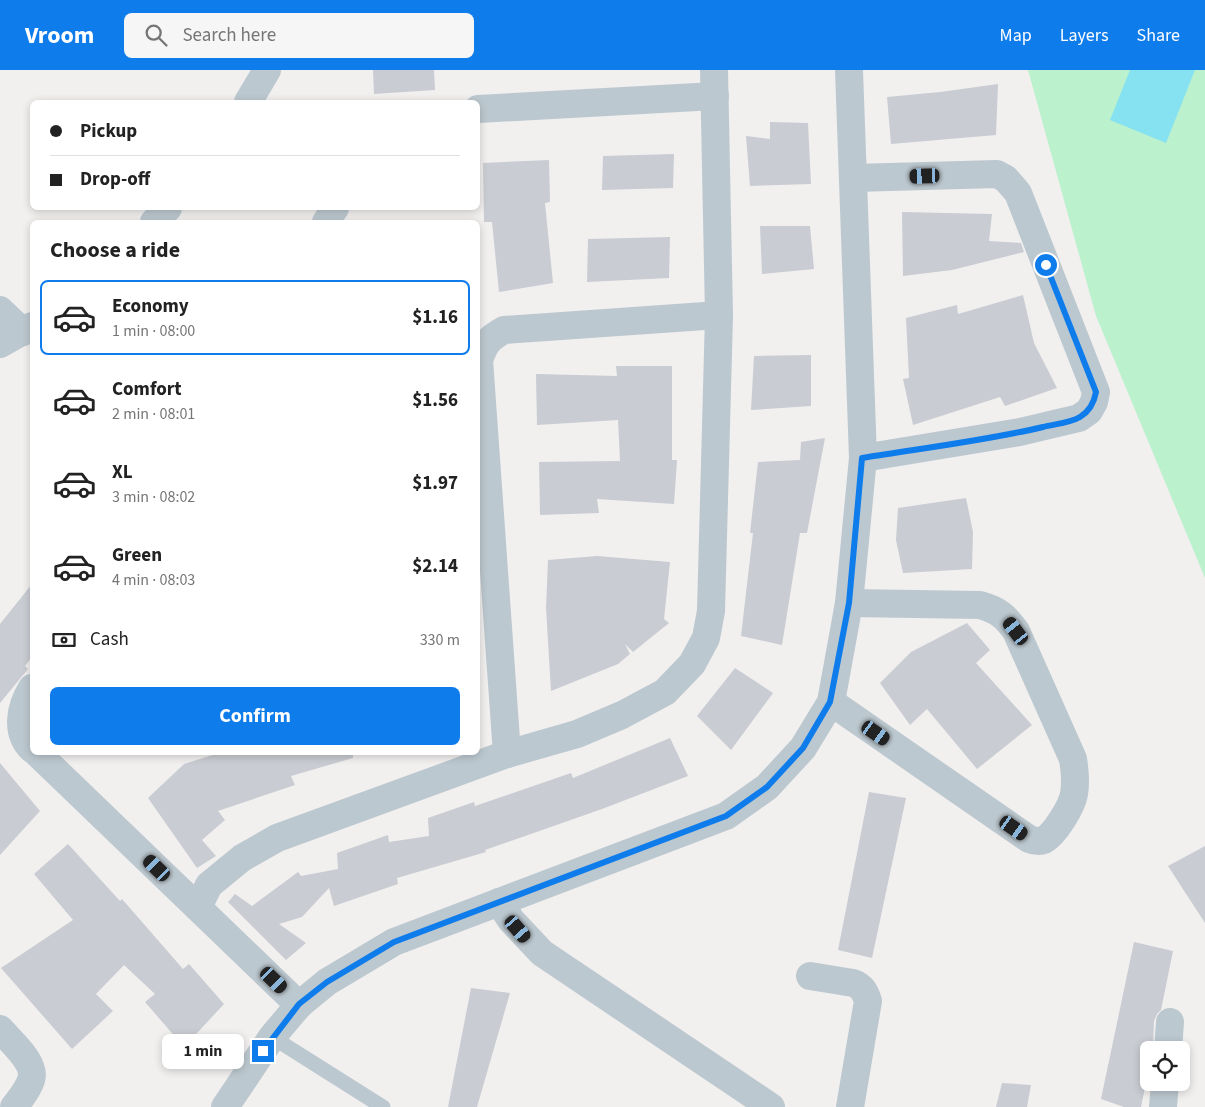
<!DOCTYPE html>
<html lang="en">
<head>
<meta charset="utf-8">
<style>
  :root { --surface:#fff; --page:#f6f6f6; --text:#222; --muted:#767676; --line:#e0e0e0; --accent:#0f7cec }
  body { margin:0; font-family:"Source Sans 3",sans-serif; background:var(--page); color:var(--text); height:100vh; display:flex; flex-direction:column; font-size:19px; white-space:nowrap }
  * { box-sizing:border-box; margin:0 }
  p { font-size:16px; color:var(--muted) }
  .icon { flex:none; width:28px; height:28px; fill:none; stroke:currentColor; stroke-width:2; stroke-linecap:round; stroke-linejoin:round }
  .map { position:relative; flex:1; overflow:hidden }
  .drawer { position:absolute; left:30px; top:150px; width:450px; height:535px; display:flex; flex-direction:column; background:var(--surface); border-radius:8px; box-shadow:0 2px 8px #0003 }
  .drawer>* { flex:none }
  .top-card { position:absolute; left:30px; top:30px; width:450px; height:110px; border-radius:8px; box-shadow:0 2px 8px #0003; display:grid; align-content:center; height:110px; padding:0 20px; background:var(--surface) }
  .tools { position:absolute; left:1140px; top:971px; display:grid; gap:10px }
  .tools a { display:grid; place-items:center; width:50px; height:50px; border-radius:8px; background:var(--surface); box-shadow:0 2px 8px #0003; font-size:25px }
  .end { position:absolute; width:22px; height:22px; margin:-11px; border:6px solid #0f7cec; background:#fff; box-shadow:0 0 0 2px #fff }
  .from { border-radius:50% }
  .bubble { position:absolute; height:35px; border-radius:8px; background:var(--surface); box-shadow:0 2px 8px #0003; font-size:16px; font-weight:700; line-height:35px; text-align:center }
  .car { position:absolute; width:15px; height:30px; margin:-15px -8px; border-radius:6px; box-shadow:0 0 4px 1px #0007; background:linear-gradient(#222 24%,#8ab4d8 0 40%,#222 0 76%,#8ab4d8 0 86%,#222 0) }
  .top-card b { display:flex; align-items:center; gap:18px; height:48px; font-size:19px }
  .top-card b+b { border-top:1px solid var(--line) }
  .top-card i { width:12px; height:12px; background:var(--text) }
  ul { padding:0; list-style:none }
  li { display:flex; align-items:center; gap:15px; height:75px; margin:0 10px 8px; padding:0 10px; border:2px solid transparent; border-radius:8px }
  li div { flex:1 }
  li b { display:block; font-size:19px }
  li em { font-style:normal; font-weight:700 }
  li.current { border-color:var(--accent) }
  li>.icon { width:45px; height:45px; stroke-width:1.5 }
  h2 { padding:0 20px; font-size:22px; line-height:60px }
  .pay { display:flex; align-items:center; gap:12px; height:55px; padding:0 20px; font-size:19px }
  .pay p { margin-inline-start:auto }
  .action { display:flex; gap:10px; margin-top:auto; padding:10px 20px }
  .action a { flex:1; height:58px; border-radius:8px; background:var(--accent); color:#fff; font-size:20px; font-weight:700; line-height:58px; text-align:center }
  header { display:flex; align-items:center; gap:30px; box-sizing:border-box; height:70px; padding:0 25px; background:var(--accent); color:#fff }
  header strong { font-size:24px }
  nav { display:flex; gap:28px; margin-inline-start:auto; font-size:18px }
  .search { width:350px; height:45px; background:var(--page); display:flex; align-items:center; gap:12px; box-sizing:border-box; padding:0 18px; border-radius:8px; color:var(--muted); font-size:19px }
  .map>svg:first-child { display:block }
  .green { fill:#bbf2cd }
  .water { fill:#86e1f1 }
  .building { fill:#c9ccd2 }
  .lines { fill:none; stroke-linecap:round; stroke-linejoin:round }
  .lane { stroke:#bcc8cf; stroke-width:15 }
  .street { stroke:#bcc8cf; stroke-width:28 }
  .route { stroke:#0f7cec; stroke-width:6 }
</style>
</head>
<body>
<header>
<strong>Vroom</strong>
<div class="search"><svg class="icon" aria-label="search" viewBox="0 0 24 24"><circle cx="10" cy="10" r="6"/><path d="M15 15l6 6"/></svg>Search here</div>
<nav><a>Map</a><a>Layers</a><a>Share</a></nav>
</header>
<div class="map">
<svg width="1205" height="1037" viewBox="0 0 1205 1037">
  <rect width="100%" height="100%" fill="#f2efef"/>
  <path class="green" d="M1028 0H1205V508L1096 246Z"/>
  <path class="water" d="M1130 0H1195L1166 73 1110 50Z"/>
  <g class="building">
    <path d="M373 0H434L435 20 374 24Z"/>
    <path d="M998 14 996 65 891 74 887 27 940 22Z"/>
    <path d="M770 52 808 53 811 114 750 116 746 66 770 69Z"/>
    <path d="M674 84 673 118 602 120 603 86Z"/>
    <path d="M549 90 550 132 545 133 553 213 499 222 492 152H484L483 93Z"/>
    <path d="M902 142 992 144 989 171 1021 173 1024 182 952 200 903 206Z"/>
    <path d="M760 156H810L814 199 762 204Z"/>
    <path d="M670 167 669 208 587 212 588 169Z"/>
    <path d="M1023 225 1034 273 1057 318 1005 336 1000 327 913 355 903 309 909 308 906 248 957 235 958 244Z"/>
    <path d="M811 285V336L751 340 754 286Z"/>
    <path d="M616 296H672V390H677L674 434 597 429 599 443 540 445 539 392 620 391 618 350 537 355 536 304 617 306Z"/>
    <path d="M825 368 807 463H800L782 575 741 566 753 463H750L758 392 800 390 801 372Z"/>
    <path d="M966 428 973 462 972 499 903 503 896 470 898 438Z"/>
    <path d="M597 486 670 492 664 549 669 553 633 582 625 574 630 584 618 594 551 621 546 538 548 490Z"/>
    <path d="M32 514V587L25 596 28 599 0 633V554Z"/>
    <path d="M967 553 990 580 976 593 1032 655 977 699 927 639 910 655 880 613 911 582Z"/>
    <path d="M735 598 773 623 731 680 697 646Z"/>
    <path d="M670 668 688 706 602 739 485 780 486 782 397 808 398 814 334 836 329 818 302 847 279 854 306 873 286 890 228 832 235 824 252 836 298 802 301 806 338 799 337 783 388 765 389 772 429 766 428 748 474 732 475 736 571 703 573 708Z"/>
    <path d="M222 682H353V688L291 706 295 715 218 741 225 750 202 770 216 786 197 798 148 728 184 694Z"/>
    <path d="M0 693 40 741 0 785Z"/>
    <path d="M869 722 906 728 872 888 838 880Z"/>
    <path d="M68 774 120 831 122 829 183 899 189 894 224 934 184 977 145 932 155 924 124 895 96 924 113 941 72 979 1 898 73 850 34 804Z"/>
    <path d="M1205 776V853L1168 796Z"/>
    <path d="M1134 872 1173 881 1161 940 1157 944 1154 951 1153 980H1149V999L1141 1037H1124L1101 1029Z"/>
    <path d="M471 918 510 923 477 1037H448Z"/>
    <path d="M1002 1013 1031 1015 1027 1037H996Z"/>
  </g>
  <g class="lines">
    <path class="lane" d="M272 967 383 1037"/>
    <g class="street">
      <path d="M248 32 267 0"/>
      <path d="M478 39 715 26"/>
      <path d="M854 108 997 104 1006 109 1018 123 1096 322 1094 332 1089 341 1079 348 1020 362 863 388"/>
      <path d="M154 152 168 138"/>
      <path d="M326 152 335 138"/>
      <path d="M0 240 23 262"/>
      <path d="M0 274 32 256"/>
      <path d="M32 618C20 637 15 662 32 679"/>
      <path d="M831 632 1029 769C1034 771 1039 772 1044 770 1055 764 1072 736 1074 724 1076 712 1075 701 1073 689L1016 561C1005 546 998 540 980 535L849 533"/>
      <path d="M36 682 299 935"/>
      <path d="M507 684 479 290C485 273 488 269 504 260L719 245"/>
      <path d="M499 832 511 850 542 883 771 1037"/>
      <path d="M198 837 209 815 242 788 277 768 507 684 577 664 622 645 665 622 692 594 706 568 711 541 719 245 714 0"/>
      <path d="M810 906 853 913C862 916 865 922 868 931L850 1037"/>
      <path d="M0 959C10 971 37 993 31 1010 28 1020 20 1029 14 1037"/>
      <path d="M1168 980 1170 952"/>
      <path d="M225 1037 272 967 299 935 327 912 394 872 726 746 767 717 803 678 831 632 849 533 863 388 849 0"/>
      <path d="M1163 1037 1165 1012"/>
    </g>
  </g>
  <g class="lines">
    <path class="route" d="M263 981 299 934 327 912 394 872 726 746 767 717 803 678 830 632 849 533 862 388C923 378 984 371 1043 357 1055 354 1070 353 1080 347 1090 341 1094 333 1096 322L1046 195"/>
  </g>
</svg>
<div class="tools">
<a><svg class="icon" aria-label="locate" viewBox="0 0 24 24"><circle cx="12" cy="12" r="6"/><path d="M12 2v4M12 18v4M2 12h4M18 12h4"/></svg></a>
</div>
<i class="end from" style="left:1046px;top:195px"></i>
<i class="end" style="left:263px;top:981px"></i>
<div class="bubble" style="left:162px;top:964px;width:82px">1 min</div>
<i class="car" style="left:925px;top:106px;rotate:268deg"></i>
<i class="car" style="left:1016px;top:561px;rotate:323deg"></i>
<i class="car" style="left:876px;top:663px;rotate:125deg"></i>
<i class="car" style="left:1014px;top:758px;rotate:125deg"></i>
<i class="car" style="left:157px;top:798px;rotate:314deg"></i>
<i class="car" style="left:518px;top:859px;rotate:139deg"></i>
<i class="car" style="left:274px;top:910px;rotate:134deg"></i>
<div class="top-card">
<b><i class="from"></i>Pickup</b>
<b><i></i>Drop-off</b>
</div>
<section class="drawer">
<h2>Choose a ride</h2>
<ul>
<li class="current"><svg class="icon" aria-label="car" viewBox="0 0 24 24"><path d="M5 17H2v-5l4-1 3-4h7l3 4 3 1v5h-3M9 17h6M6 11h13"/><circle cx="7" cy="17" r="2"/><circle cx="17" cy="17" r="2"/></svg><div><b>Economy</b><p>1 min · 08:00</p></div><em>$1.16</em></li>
<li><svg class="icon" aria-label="car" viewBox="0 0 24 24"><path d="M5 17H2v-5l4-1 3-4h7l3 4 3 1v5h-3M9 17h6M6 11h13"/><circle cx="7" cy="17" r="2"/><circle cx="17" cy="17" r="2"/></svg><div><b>Comfort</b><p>2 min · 08:01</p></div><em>$1.56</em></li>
<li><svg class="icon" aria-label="car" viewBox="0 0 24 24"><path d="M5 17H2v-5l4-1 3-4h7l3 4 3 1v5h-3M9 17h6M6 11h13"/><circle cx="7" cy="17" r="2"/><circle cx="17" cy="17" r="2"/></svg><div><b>XL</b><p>3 min · 08:02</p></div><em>$1.97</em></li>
<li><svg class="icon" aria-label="car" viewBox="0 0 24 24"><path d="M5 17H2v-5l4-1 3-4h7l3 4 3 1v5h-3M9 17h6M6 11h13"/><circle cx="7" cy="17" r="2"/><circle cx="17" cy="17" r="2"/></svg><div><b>Green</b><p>4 min · 08:03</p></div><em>$2.14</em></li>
</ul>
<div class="pay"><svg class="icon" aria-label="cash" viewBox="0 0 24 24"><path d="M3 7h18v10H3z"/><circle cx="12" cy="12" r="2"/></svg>Cash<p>330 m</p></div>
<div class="action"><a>Confirm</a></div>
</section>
</div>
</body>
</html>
